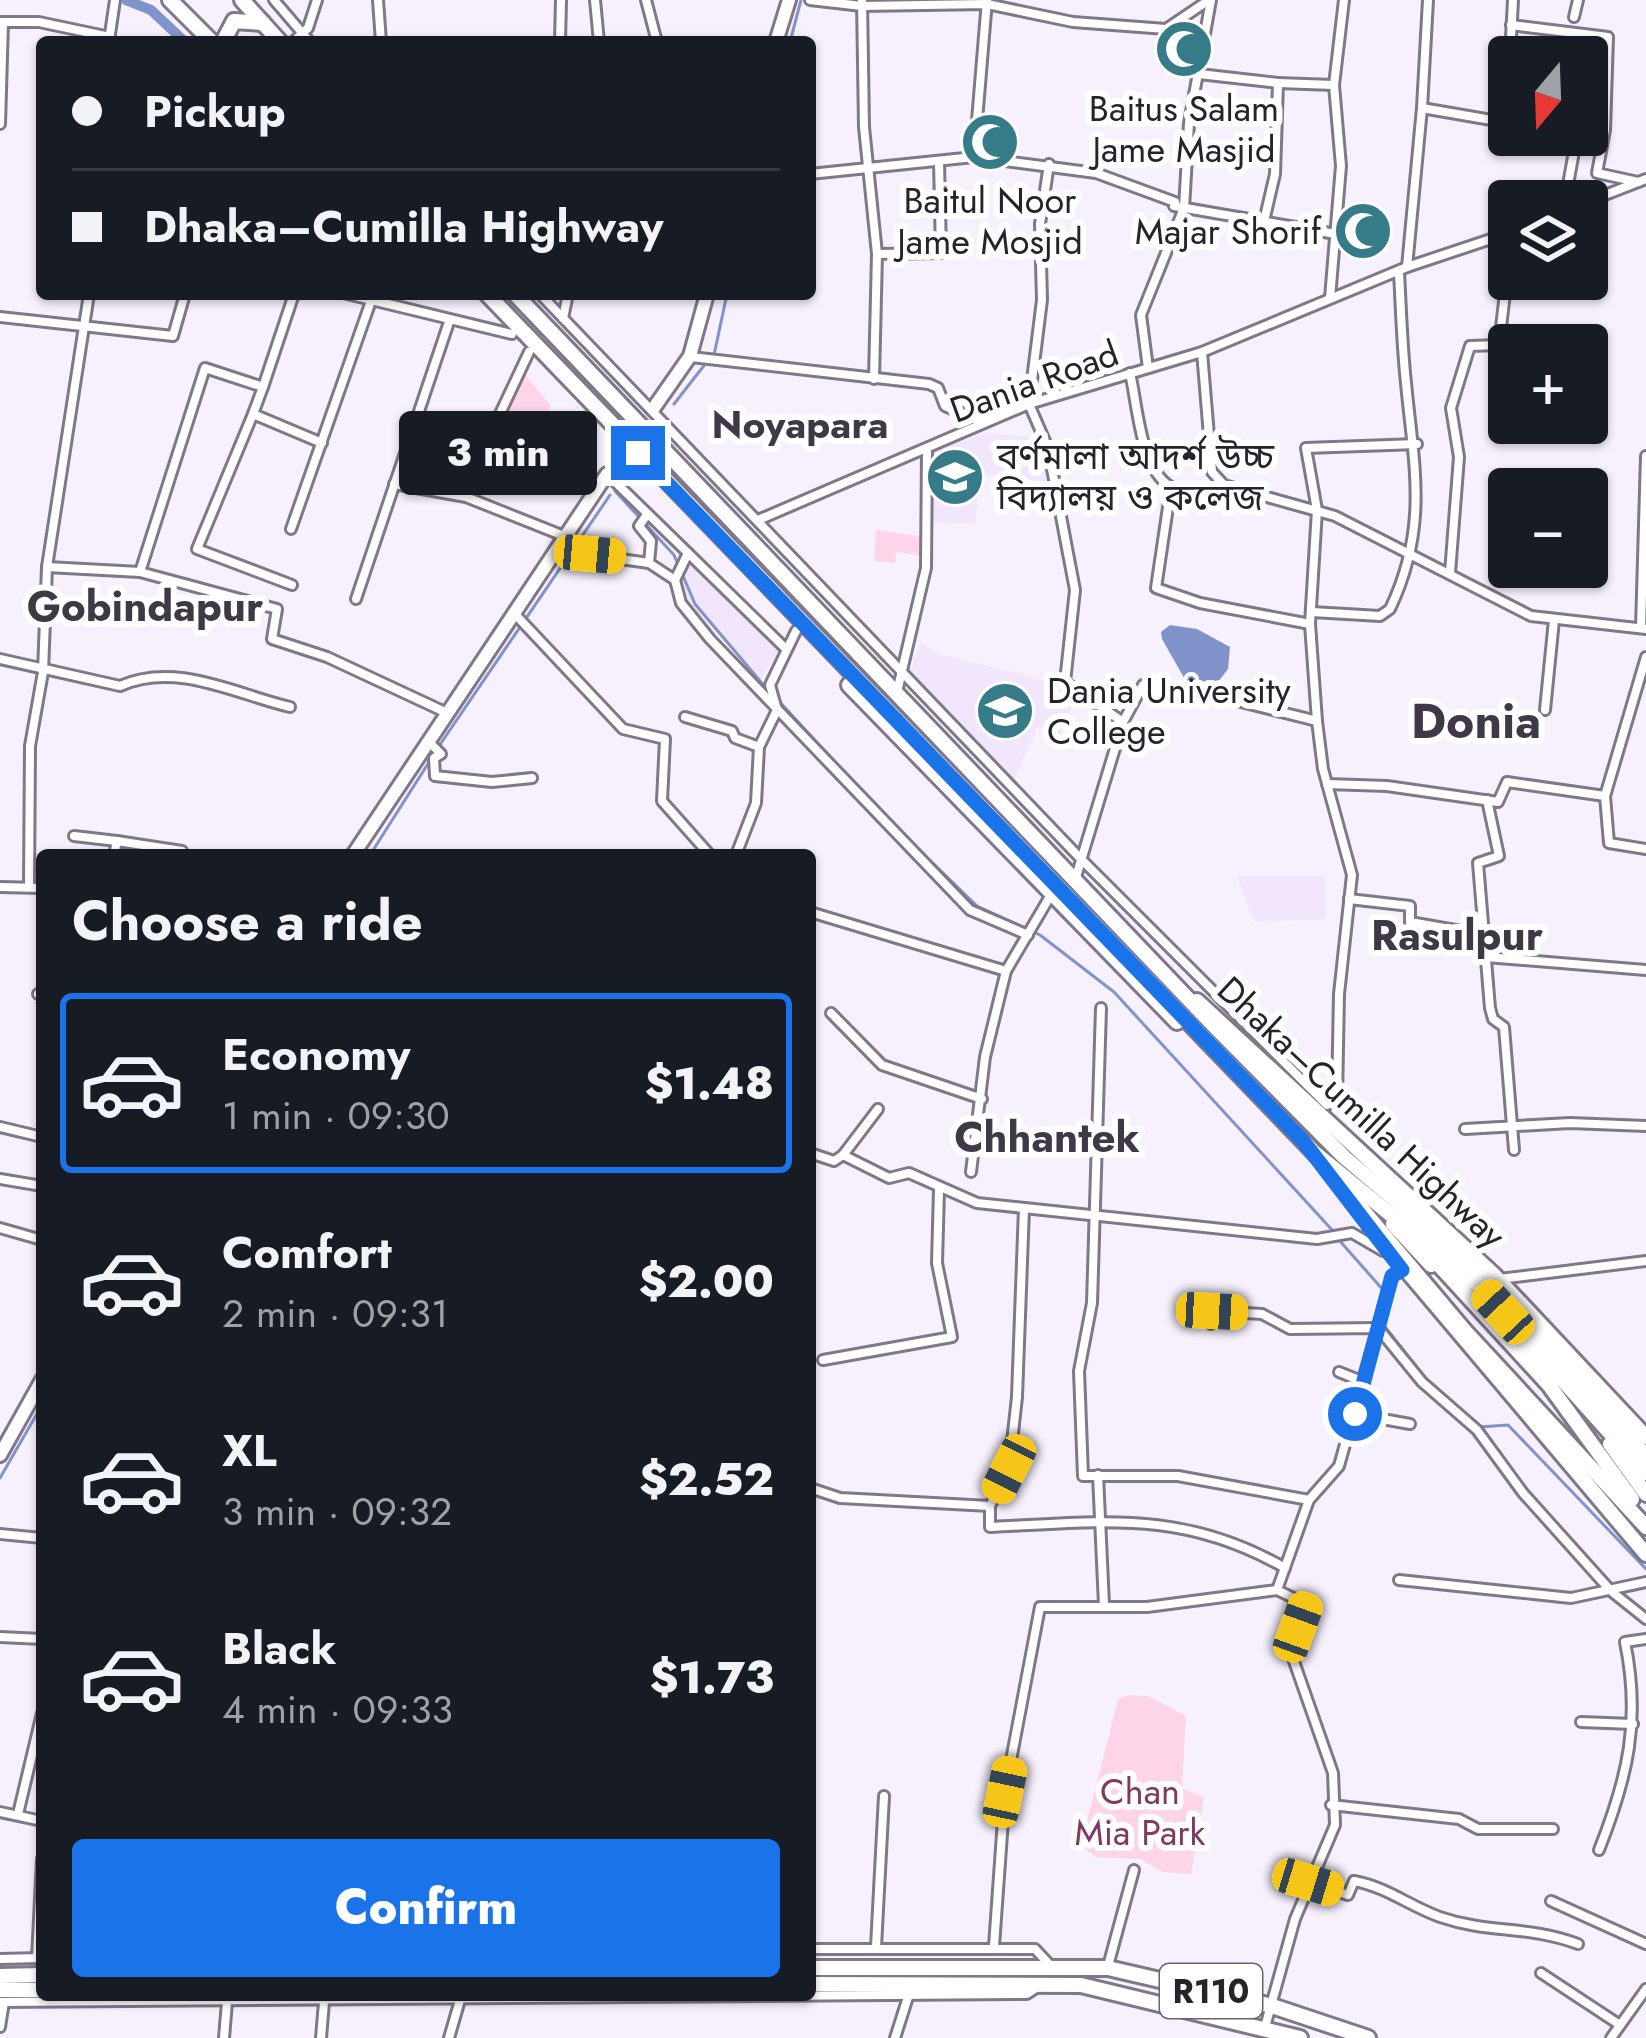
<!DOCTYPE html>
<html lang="en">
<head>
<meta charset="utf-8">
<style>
  :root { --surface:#171b24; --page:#242831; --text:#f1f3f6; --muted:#9ea1a6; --line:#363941; --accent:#1a73e8 }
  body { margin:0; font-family:Jost,"Noto Sans Bengali",sans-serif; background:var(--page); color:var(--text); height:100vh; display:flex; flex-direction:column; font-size:45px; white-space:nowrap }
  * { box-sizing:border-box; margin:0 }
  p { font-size:39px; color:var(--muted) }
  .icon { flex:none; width:66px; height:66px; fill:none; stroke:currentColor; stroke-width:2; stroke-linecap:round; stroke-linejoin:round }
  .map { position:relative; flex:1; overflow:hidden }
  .sheet { position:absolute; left:36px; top:849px; width:780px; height:1152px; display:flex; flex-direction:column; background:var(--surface); border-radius:12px; box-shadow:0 3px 9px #0004 }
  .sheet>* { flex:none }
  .hud { position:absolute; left:36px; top:36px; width:780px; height:264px; border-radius:12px; box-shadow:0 3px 9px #0004; display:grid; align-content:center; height:264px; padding:0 36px; background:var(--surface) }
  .needle { width:78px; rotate:199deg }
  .buttons { position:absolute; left:1488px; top:36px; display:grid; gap:24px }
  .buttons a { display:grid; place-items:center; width:120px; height:120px; border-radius:12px; background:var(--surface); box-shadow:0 3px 9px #0004; font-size:60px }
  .end { position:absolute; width:54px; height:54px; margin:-27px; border:15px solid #1a73e8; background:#fff; box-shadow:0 0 0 6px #fff }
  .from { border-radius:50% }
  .bubble { position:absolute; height:84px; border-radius:12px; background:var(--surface); box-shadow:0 3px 9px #0004; font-size:39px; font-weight:800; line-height:84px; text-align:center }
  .car { position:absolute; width:36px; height:72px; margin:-36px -18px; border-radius:15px; box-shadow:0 0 9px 3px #0007; background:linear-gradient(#f5c518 24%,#345 0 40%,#f5c518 0 76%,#345 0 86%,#f5c518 0) }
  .hud b { display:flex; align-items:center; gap:42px; height:114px; font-size:45px }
  .hud b+b { border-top:3px solid var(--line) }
  .hud i { width:30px; height:30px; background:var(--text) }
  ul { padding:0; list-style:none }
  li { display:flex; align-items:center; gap:36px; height:180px; margin:0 24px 18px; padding:0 12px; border:6px solid transparent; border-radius:12px }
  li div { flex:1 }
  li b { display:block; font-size:45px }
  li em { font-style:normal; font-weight:800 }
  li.current { border-color:var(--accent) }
  li>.icon { width:108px; height:108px; stroke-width:1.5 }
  h2 { padding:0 36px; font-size:54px; line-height:144px }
  .action { display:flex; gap:24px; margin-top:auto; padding:24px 36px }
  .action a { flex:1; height:138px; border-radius:12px; background:var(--accent); color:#fff; font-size:48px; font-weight:800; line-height:138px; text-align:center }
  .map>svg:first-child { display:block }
  .built { fill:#f1e6fc }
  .green { fill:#fed4e8 }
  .water { fill:#8093ca }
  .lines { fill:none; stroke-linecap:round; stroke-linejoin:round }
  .stream { stroke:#8093ca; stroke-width:3 }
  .canal { stroke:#8093ca; stroke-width:10 }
  .secondary-tunnel { stroke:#cdc8d3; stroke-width:12; stroke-dasharray:12 6; stroke-linecap:butt }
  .minor-casing { stroke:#807789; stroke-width:14 }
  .secondary-casing { stroke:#807789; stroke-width:18 }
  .primary-casing { stroke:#807789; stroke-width:20 }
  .trunk-casing { stroke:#807789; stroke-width:20 }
  .minor { stroke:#fff; stroke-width:8 }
  .secondary { stroke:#fff; stroke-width:12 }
  .primary { stroke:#fff; stroke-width:14 }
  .trunk { stroke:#fff; stroke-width:14 }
  .route { stroke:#1a73e8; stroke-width:15 }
  .labels { text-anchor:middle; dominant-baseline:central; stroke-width:12; stroke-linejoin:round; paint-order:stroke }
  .shield { fill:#fff; stroke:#68656a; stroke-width:3 }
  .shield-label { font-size:33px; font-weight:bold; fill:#27232a }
  .poi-label { font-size:36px; fill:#27232a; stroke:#fff }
  .street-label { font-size:36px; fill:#27232a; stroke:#fff }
  .park-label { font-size:36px; fill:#823863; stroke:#fff }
  .neighbourhood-label { font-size:39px; font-weight:bold; fill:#3f3847; stroke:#fff }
  .quarter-label { font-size:42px; font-weight:bold; fill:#3f3847; stroke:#fff }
  .district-label { font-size:48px; font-weight:bold; fill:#3f3847; stroke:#fff }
</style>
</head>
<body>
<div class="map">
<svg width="1646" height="2038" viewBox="0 0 1646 2038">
  <rect width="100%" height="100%" fill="#f7f1fd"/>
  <g class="built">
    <path d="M986 433 1041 438 1049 482 980 474 975 524 932 522 931 452Z"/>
    <path d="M693 554 783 646 761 678 698 614 679 587 676 575Z"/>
    <path d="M921 643 940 654 1037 678 1077 696 1060 734 1037 728 1013 782 908 678Z"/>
    <path d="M1237 876H1325L1326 919 1254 922Z"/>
  </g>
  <g class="green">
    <path d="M523 372 551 406 533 440 501 424Z"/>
    <path d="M876 530 925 537 924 556 896 552 895 563 874 561Z"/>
    <path d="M1128 1695 1148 1696 1186 1716 1182 1788 1204 1798 1191 1874 1163 1872 1140 1859 1096 1857 1081 1845 1118 1700Z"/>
  </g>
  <path class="water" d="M1170 625 1197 629 1230 647 1228 669 1215 686 1187 683 1162 639 1161 632Z"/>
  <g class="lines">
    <g class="stream">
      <path d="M790 42 801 0"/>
      <path d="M714 355 727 294"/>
      <path d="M674 404 706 363"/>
      <path d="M615 491 674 555 695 604 766 688"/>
      <path d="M777 699 880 811"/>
      <path d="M439 746 610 495"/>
      <path d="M908 839 977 906 1040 935 1114 992 1334 1232"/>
      <path d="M370 855 431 759"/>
      <path d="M1339 1240 1384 1291"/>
      <path d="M1382 1323 1427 1380 1479 1427 1508 1425 1646 1569"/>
      <path d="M0 1478 42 1405"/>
    </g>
    <path class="canal" d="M126 0 151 10 185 42"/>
    <path class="secondary-tunnel" d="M607 474 653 409"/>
    <defs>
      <g id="minor">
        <path d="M274 0 310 42"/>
        <path d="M378 0 381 42"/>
        <path d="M595 0 599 42"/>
        <path d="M646 0 657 42"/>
        <path d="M810 0 862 6 987 4 1073 22 1166 29 1209 0"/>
        <path d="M862 0 864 127 877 254"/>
        <path d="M1574 17 1578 0"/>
        <path d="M0 22H39L110 37"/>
        <path d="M1511 25 1608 37 1605 130 1597 173 1638 182"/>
        <path d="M109 41 115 0"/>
        <path d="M293 42 308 28 317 0"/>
        <path d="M560 42 561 0"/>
        <path d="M1510 57 1513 0"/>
        <path d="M1199 74 1278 83 1275 174 1265 217"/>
        <path d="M1278 83 1334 85"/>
        <path d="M1422 108 1428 0"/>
        <path d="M0 124 3 22"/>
        <path d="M974 157 1096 173 1175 202 1174 206 1336 234"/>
        <path d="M1049 164 1040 224 1042 300 1029 404 1048 448 1075 590 1065 682 1123 722"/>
        <path d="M810 174 974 157 987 0"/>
        <path d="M1565 201 1577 135"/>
        <path d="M1587 202 1646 179"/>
        <path d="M1407 267 1422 108 1509 123"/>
        <path d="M347 294 512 334"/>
        <path d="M540 294 1081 859 1327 1105 1337 1100 1339 994 1352 875 1323 769 1317 721 1310 624 1317 510 1306 448 1417 444"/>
        <path d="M1330 298 1341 166 1334 85 1344 0"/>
        <path d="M0 317 173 336 185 294"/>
        <path d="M563 318 568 294"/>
        <path d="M1202 352 1212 472 1224 485 1335 516 1531 616 1646 629"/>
        <path d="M691 357 929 384 938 388 945 406 984 423"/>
        <path d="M1148 368 1141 315 1184 208 1189 123 1211 0"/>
        <path d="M1130 373C1138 407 1140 469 1171 487L1156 588 1200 603 1310 624"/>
        <path d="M874 379 877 254 941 253 939 161"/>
        <path d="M263 387 294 294"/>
        <path d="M253 414 197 549 292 585"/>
        <path d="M497 420 529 352"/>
        <path d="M608 475 688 553"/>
        <path d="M394 484 466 497 564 536"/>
        <path d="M646 516 639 526 651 541 649 563 675 580"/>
        <path d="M758 520 1029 404 1202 352 1407 267 1509 233"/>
        <path d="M291 529 371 301"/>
        <path d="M585 554 649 563"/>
        <path d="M47 567 140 572 277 609 272 639 327 657 445 712"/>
        <path d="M140 572 205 368 263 387 253 414 322 443"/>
        <path d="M1450 573 1459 457 1451 408 1470 346 1499 345 1509 258"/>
        <path d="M356 599 449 322"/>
        <path d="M513 612 623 729 665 739 662 801 710 855"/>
        <path d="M1312 612 1380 616 1390 609C1429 527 1414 467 1406 383 1402 346 1401 309 1399 272"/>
        <path d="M1641 628 1646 456"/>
        <path d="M785 648 688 553 675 580 681 603 710 639 970 910 1028 935"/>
        <path d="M1646 657 1605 796 1609 843 1646 849"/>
        <path d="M0 659 120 686C176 661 235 694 290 707"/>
        <path d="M897 692 926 568 927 450"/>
        <path d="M1545 710 1554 620"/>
        <path d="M685 717 732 731 735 738 759 747"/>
        <path d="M428 741 441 754 434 758 435 776 492 782 532 778"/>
        <path d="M1327 784 1387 786 1498 802 1507 782 1605 796"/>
        <path d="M1487 800 1499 856 1478 863 1490 1008 1493 1019 1504 1027 1514 1150"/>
        <path d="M74 836 117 841"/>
        <path d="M114 855 117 841 182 851"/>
        <path d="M736 855 756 803 759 747 777 710 770 685 796 631"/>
        <path d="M1076 877 1123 722 1143 685 1201 692 1317 721"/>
        <path d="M0 887 42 888"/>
        <path d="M29 887 30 746 43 672 47 567 89 294"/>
        <path d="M1349 899 1410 906V922L1484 935"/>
        <path d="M810 912 1006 971 1052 893"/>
        <path d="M1486 957 1646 970"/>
        <path d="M38 994 42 995"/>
        <path d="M1101 1008 1092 1303 1079 1371 1083 1476H1178L1309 1500"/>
        <path d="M831 1013 882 1065 982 1099"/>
        <path d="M0 1127 42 1137"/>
        <path d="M1465 1129 1570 1123 1646 1126"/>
        <path d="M810 1153 834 1161 843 1155 889 1178 909 1173 977 1203 1317 1239 1352 1233 1383 1251"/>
        <path d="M843 1155 878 1109"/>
        <path d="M971 1172 985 1057 1006 971"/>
        <path d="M0 1179 42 1186"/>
        <path d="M1024 1208 1017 1397 1009 1469 990 1506V1527C1103 1522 1182 1509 1285 1568"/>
        <path d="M0 1228 42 1240"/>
        <path d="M1499 1279 1646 1261"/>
        <path d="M1211 1324 1212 1311 1262 1314 1290 1329 1378 1328 1422 1382 1477 1430 1523 1493 1611 1591 1646 1619"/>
        <path d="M823 1360 952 1337 937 1263 939 1190"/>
        <path d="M1339 1372 1364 1382"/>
        <path d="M1355 1414 1410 1424"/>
        <path d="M1098 1475 1104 1605"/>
        <path d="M810 1488 840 1498 990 1506"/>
        <path d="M0 1534 42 1538"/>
        <path d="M1399 1580 1571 1598 1646 1582"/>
        <path d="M1277 1590 1309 1500 1339 1466 1392 1276 1401 1269 1398 1266"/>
        <path d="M0 1637 42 1639"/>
        <path d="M1581 1722 1633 1724"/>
        <path d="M1331 1805 1459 1819 1478 1829H1553"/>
        <path d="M0 1812 42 1821"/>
        <path d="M18 1814 42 1713"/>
        <path d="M1599 1850C1628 1777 1641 1720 1625 1642L1646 1639"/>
        <path d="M1308 1882 1348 1895 1354 1881C1387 1887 1409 1906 1440 1917 1489 1934 1527 1925 1578 1944"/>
        <path d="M1551 1901 1646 1944"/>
        <path d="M994 1946 1005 1792 1040 1607H1147L1277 1590 1306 1604 1290 1650 1333 1773 1335 1825 1295 1919 1265 2027"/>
        <path d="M876 1947 884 1796"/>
        <path d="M810 1949H1035L1050 1965"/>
        <path d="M37 1958 42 1859"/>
        <path d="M0 1959 41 1958"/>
        <path d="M1108 1966 1134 1870"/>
        <path d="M1541 1973 1620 2025"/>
        <path d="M0 2002 1027 1994 1036 1988"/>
        <path d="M0 2027 4 2002"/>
        <path d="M224 2038 227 2002"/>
        <path d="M321 2038 324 2002"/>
        <path d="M449 2038 460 2000"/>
        <path d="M895 2038 909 1994"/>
        <path d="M1611 2038 1646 1989"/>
      </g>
      <g id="secondary">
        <path d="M776 42 789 0"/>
        <path d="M653 409 690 356 707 294"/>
        <path d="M353 855 607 474"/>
        <path d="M0 1455 42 1380"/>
      </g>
      <g id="primary">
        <path d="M1197 1001 1494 1275 1646 1437"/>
        <path d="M1371 1228 1646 1554"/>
        <path d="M810 1968H1108L1272 2006 1368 2038"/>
        <path d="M0 1976 42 1975"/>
        <path d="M810 1984 1081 1985 1300 2038"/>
        <path d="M0 1990H42"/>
      </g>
      <g id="trunk">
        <path d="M170 0 212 42"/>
        <path d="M242 0 280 42"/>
        <path d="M223 42 234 21 263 23"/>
        <path d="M487 294 1315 1153 1477 1285 1646 1473"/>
        <path d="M515 294 1216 1028 1344 1157 1490 1281 1646 1456"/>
        <path d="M849 685 1177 1022"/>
        <path d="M1335 1177 1464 1330 1646 1527"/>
        <path d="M1393 1224 1431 1265"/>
        <path d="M1428 1253 1549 1385 1632 1499"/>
        <path d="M1610 1444 1646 1494"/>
      </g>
    </defs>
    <use href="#minor" class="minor-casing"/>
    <use href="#secondary" class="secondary-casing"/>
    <use href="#primary" class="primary-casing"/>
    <use href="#trunk" class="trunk-casing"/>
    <use href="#minor" class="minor"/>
    <use href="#secondary" class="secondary"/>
    <use href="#primary" class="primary"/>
    <use href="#trunk" class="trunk"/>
  </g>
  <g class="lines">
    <path class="route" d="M638 453 1303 1141 1402 1270 1392 1276 1355 1414"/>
  </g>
  <defs>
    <symbol id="mosque-disc" viewBox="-11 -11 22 22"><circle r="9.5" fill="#367c88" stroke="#fff"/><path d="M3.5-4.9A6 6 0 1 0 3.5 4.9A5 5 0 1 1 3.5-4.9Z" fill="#fff"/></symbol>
    <symbol id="university-disc" viewBox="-11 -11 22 22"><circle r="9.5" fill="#367c88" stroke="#fff"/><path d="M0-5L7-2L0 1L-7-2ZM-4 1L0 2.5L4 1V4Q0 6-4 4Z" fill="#fff"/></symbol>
  </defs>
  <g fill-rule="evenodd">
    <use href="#mosque-disc" x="1151" y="16" width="66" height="66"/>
    <use href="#mosque-disc" x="957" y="109" width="66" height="66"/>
    <use href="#mosque-disc" x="1330" y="198" width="66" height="66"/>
    <use href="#university-disc" x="922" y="444" width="66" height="66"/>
    <use href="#university-disc" x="972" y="678" width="66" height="66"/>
  </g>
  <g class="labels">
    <rect class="shield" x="1160" y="1964" width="102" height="54" rx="9"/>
    <g class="shield-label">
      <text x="1211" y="1991">R110</text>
    </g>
    <g class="poi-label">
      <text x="1184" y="108">Baitus Salam<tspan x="1184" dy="41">Jame Masjid</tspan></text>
      <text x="990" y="200">Baitul Noor<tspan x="990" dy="41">Jame Mosjid</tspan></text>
      <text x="1321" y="231" text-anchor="end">Majar Shorif</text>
      <text x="997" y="456" text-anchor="start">বর্ণমালা আদর্শ উচ্চ<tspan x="997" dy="41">বিদ্যালয় ও কলেজ</tspan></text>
      <text x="1047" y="690" text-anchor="start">Dania University<tspan x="1047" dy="41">College</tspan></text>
    </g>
    <g class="street-label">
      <text transform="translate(1034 381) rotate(-20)">Dania Road</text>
      <text transform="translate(1362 1112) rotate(43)">Dhaka–Cumilla Highway</text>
    </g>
    <g class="park-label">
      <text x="1140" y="1791">Chan<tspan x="1140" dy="41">Mia Park</tspan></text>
    </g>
    <g class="neighbourhood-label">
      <text x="800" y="424">Noyapara</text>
    </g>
    <g class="quarter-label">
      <text x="145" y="606">Gobindapur</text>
      <text x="1457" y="935">Rasulpur</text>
      <text x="1047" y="1137">Chhantek</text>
    </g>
    <g class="district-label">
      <text x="1476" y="721">Donia</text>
    </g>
  </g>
</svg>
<div class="buttons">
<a><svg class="needle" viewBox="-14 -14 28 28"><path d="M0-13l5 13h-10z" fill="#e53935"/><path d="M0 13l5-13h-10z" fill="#9ea1a6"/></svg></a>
<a><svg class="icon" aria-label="layers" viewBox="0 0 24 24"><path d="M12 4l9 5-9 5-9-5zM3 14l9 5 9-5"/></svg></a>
<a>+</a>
<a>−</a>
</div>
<i class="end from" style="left:1355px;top:1414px"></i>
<i class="end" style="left:638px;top:453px"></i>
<div class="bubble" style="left:399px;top:411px;width:198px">3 min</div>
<i class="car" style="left:590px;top:554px;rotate:95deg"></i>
<i class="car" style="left:1212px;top:1311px;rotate:93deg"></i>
<i class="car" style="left:1503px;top:1312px;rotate:317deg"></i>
<i class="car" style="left:1009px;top:1469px;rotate:207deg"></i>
<i class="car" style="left:1298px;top:1627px;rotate:20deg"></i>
<i class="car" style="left:1005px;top:1792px;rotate:12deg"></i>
<i class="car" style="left:1308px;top:1882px;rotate:107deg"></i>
<div class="hud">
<b><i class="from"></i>Pickup</b>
<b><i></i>Dhaka–Cumilla Highway</b>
</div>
<section class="sheet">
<h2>Choose a ride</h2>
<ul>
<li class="current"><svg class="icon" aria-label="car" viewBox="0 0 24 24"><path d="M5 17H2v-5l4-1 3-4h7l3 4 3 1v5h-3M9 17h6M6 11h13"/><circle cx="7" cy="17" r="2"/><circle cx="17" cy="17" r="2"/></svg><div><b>Economy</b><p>1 min · 09:30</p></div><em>$1.48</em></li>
<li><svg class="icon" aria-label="car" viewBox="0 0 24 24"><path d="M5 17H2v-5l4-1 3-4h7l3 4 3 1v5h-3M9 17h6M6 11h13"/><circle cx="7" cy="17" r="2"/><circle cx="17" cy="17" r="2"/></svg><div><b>Comfort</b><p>2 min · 09:31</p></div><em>$2.00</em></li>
<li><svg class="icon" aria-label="car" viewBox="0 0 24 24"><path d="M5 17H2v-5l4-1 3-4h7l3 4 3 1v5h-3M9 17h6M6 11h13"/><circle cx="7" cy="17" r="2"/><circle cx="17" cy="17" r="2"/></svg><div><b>XL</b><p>3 min · 09:32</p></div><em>$2.52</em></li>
<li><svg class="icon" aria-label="car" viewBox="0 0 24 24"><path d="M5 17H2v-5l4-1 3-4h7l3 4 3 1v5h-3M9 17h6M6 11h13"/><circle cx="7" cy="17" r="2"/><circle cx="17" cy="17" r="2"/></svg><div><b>Black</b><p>4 min · 09:33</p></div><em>$1.73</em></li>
</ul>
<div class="action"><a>Confirm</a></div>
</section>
</div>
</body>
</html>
